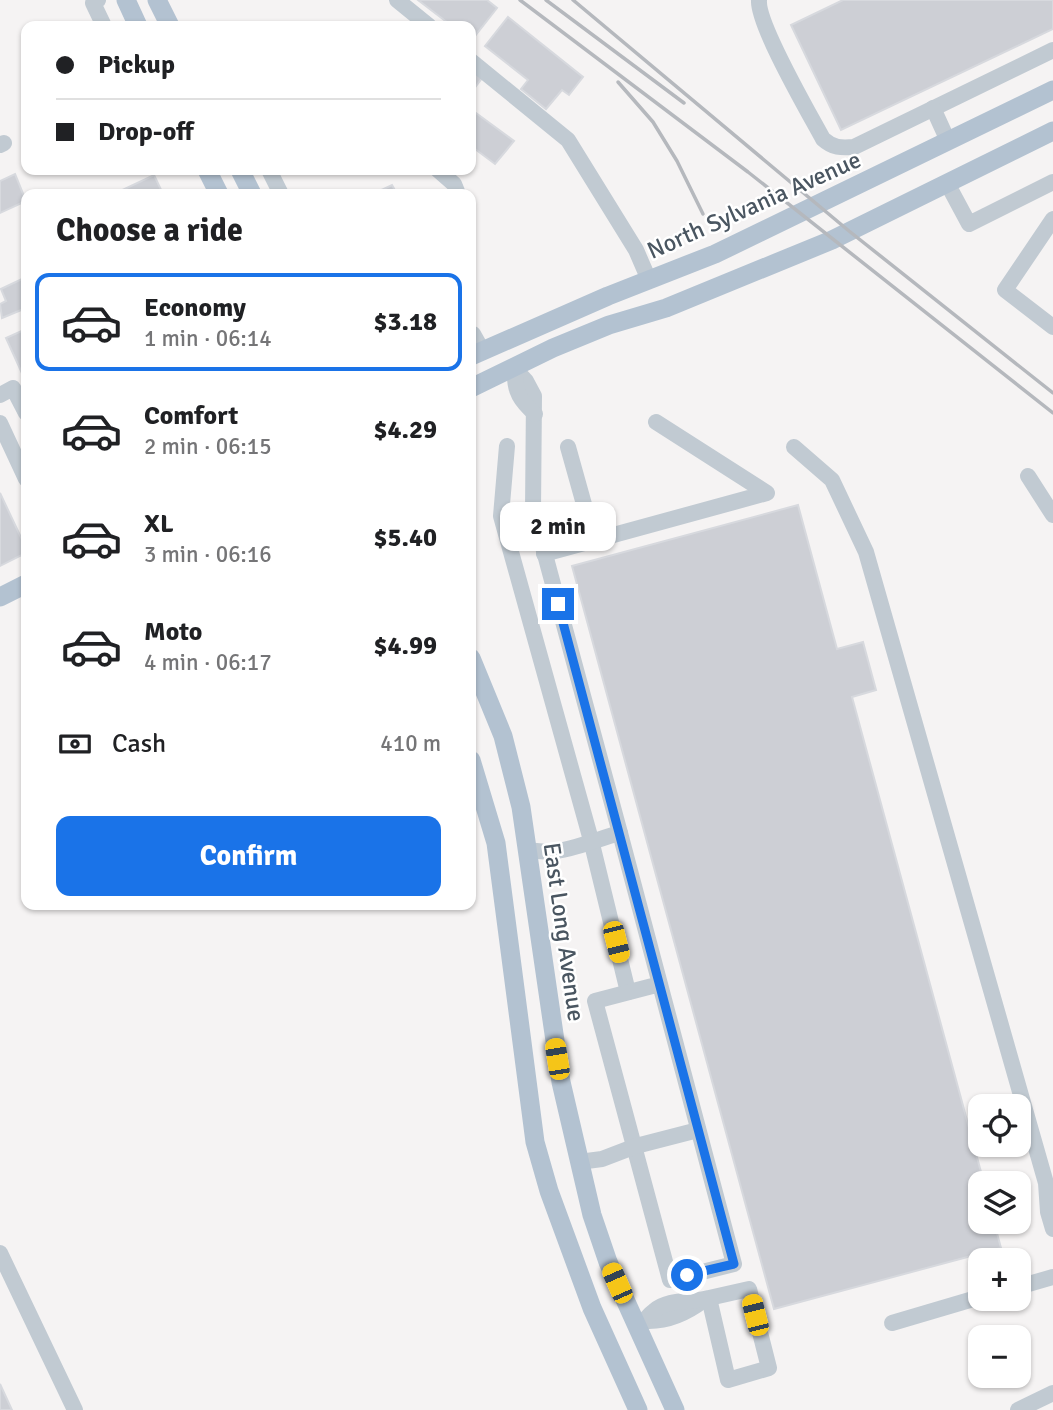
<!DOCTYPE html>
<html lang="en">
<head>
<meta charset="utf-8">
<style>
  :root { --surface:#fff; --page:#f6f6f6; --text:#202124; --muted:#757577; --line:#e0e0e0; --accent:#1a73e8 }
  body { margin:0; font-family:Signika,sans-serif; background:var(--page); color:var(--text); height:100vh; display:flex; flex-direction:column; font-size:26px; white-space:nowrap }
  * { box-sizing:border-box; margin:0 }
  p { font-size:23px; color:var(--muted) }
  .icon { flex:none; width:38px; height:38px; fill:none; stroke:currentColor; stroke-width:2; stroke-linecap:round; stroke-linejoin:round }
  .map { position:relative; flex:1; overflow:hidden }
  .side { position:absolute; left:21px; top:189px; width:455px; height:721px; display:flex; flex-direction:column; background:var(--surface); border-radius:14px; box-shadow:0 2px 5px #0004 }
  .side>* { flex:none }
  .guide { position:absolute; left:21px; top:21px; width:455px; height:154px; border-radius:14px; box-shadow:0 2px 5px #0004; display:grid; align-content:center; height:154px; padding:0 35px; background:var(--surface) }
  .controls { position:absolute; left:968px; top:1094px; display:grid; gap:14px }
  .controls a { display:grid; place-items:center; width:63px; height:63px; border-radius:14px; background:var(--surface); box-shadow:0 2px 5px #0004; font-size:35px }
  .end { position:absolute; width:32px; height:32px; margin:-16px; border:9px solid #1a73e8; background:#fff; box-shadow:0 0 0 4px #fff }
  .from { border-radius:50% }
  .bubble { position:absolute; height:49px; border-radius:14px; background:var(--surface); box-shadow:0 2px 5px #0004; font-size:23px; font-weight:700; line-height:49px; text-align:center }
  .car { position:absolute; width:21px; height:42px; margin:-21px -10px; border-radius:9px; box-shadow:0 0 5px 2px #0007; background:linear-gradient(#f5c518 24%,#345 0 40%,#f5c518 0 76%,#345 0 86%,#f5c518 0) }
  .guide b { display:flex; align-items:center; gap:24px; height:66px; font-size:26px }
  .guide b+b { border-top:2px solid var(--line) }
  .guide i { width:18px; height:18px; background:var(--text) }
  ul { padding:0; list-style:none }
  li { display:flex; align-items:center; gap:21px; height:98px; margin:0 14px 10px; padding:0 21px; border:4px solid transparent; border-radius:14px }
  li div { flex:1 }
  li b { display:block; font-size:26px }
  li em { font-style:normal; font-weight:700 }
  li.active { border-color:var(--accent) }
  li>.icon { width:63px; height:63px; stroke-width:1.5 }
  h2 { padding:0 35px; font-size:32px; line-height:84px }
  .pay { display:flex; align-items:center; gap:18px; height:77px; padding:0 35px; font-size:26px }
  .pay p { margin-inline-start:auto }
  .cta { display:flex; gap:14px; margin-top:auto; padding:14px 35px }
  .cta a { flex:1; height:80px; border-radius:14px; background:var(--accent); color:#fff; font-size:28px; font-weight:700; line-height:80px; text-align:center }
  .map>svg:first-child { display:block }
  .building { fill:#cdcfd5; stroke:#d7d9de; stroke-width:2 }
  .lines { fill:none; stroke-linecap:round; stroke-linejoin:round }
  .minor { stroke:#c1cad2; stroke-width:16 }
  .major { stroke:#b3c2d1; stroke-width:19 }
  .rail { stroke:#b5b8bd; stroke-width:3.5 }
  .route { stroke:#1a73e8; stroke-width:9 }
  .labels { text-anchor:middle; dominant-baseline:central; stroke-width:5; stroke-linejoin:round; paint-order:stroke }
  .street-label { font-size:24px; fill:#4a5661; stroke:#fff }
</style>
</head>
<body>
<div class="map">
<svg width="1053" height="1410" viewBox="0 0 1053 1410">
  <rect width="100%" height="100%" fill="#f5f3f3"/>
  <g class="building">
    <path d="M418 0H487L497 8 471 41V26H452Z"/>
    <path d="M843 0H1053V29L841 130 791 25Z"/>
    <path d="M508 17 583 77 569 95 562 90 546 109 521 89 528 80 485 46Z"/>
    <path d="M471 68 483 77 473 90 471 88Z"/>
    <path d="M476 113 514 141 495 164 471 146V119Z"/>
    <path d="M15 174 26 201 0 213V181Z"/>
    <path d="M154 175 163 194 169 191 171 194H114Z"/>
    <path d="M392 185 397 194H373Z"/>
    <path d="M26 277V308L2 318 0 304 6 301 1 289Z"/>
    <path d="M26 329V382L6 338Z"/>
    <path d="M0 493 26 548V553L0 566Z"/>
    <path d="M798 505 837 649 863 642 876 690 852 697 984 1183H980V1222H994L1001 1248 774 1309 572 566Z"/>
    <path d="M0 1384 12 1410H0Z"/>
  </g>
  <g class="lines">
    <g class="minor">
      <path d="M98 0 93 3 104 26"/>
      <path d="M397 0 429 26"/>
      <path d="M759 0C757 24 809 113 823 139 833 148 841 148 854 147L1053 50"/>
      <path d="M471 61 568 140 636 250 649 280"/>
      <path d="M933 108 948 141"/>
      <path d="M0 145 4 143"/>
      <path d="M269 170 281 194"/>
      <path d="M438 170 454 184 458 194"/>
      <path d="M947 183 969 224 1053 182"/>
      <path d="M1053 219 1005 290 1053 327"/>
      <path d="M471 335 473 334 482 350"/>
      <path d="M513 367 526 381 534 396 533 510 620 833"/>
      <path d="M515 372C514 392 521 401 535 414"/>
      <path d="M0 395 13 388 26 413"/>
      <path d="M0 423 26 479"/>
      <path d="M507 446 501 516 591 840 628 992"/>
      <path d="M568 447 594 540"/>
      <path d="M794 447 832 480 866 552 1046 1183 1048 1212 1053 1229"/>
      <path d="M1028 476 1053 515"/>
      <path d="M544 554 767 493 656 422"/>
      <path d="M528 851C536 850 543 852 550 852 574 850 597 839 620 833L734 1264 670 1280 595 1001 660 984"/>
      <path d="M579 1162 602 1159 636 1146 698 1130"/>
      <path d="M0 1253 75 1410"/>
      <path d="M1018 1287 1053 1277"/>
      <path d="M646 1321C668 1322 687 1313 704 1300"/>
      <path d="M892 1323 980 1297"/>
      <path d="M637 1326C645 1322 647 1316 654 1311 669 1298 691 1303 709 1298L749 1289 769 1368 728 1380 709 1298"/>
      <path d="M1018 1410 1053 1393"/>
    </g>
    <g class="major">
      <path d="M126 0 138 26"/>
      <path d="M157 0 170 26"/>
      <path d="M207 170 219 194"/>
      <path d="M240 170 252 194"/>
      <path d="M471 356 608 296 715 254 1053 90"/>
      <path d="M471 388 553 348 609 325 666 308 832 240 1053 131"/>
      <path d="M0 597 26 584"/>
      <path d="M471 658 503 736 521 807 561 1082 592 1215 608 1262 675 1410"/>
      <path d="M471 760 496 843 535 1142 549 1191 592 1308 638 1410"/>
    </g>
    <g class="rail">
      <path d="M520 0 748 172 1053 413"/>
      <path d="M546 0 684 103"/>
      <path d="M573 0 849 231 1053 393"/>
      <path d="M618 82 653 122 677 161 703 214"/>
    </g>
  </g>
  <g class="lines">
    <path class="route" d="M558 604 734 1264 687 1275"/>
  </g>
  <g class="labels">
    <g class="street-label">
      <text transform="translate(754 205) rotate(-24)">North Sylvania Avenue</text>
      <text transform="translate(564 932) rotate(82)">East Long Avenue</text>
    </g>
  </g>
</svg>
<div class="controls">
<a><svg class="icon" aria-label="locate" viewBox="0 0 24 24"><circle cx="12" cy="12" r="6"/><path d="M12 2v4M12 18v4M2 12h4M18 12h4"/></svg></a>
<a><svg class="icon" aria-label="layers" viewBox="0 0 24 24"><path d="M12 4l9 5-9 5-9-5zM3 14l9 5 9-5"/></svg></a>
<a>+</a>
<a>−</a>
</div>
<i class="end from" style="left:687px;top:1275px"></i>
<i class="end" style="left:558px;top:604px"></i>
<div class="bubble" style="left:500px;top:502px;width:116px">2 min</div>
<i class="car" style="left:616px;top:942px;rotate:166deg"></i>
<i class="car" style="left:557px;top:1059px;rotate:351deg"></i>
<i class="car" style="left:617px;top:1283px;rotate:336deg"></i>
<i class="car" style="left:755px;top:1315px;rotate:346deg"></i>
<div class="guide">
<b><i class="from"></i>Pickup</b>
<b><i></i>Drop-off</b>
</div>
<section class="side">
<h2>Choose a ride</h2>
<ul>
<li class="active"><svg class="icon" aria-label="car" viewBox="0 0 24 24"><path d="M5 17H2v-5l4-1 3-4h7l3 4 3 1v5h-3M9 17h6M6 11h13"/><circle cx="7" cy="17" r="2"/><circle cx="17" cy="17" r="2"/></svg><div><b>Economy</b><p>1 min · 06:14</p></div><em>$3.18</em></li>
<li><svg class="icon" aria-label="car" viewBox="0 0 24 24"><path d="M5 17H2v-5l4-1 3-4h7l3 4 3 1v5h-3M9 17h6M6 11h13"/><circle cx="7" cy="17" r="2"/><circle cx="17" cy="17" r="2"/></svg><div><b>Comfort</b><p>2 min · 06:15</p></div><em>$4.29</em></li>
<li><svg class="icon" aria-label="car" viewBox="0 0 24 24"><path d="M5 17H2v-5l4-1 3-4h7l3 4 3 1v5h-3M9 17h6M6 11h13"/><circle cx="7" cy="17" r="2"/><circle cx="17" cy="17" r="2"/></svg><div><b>XL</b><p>3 min · 06:16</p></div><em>$5.40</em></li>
<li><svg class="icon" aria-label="car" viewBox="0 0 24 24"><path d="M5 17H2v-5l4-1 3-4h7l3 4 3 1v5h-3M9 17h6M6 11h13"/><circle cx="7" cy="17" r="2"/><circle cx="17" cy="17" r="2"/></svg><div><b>Moto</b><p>4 min · 06:17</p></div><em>$4.99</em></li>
</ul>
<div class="pay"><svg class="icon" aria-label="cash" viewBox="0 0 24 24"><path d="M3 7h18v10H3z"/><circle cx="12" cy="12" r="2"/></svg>Cash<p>410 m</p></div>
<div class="cta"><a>Confirm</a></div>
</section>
</div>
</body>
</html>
